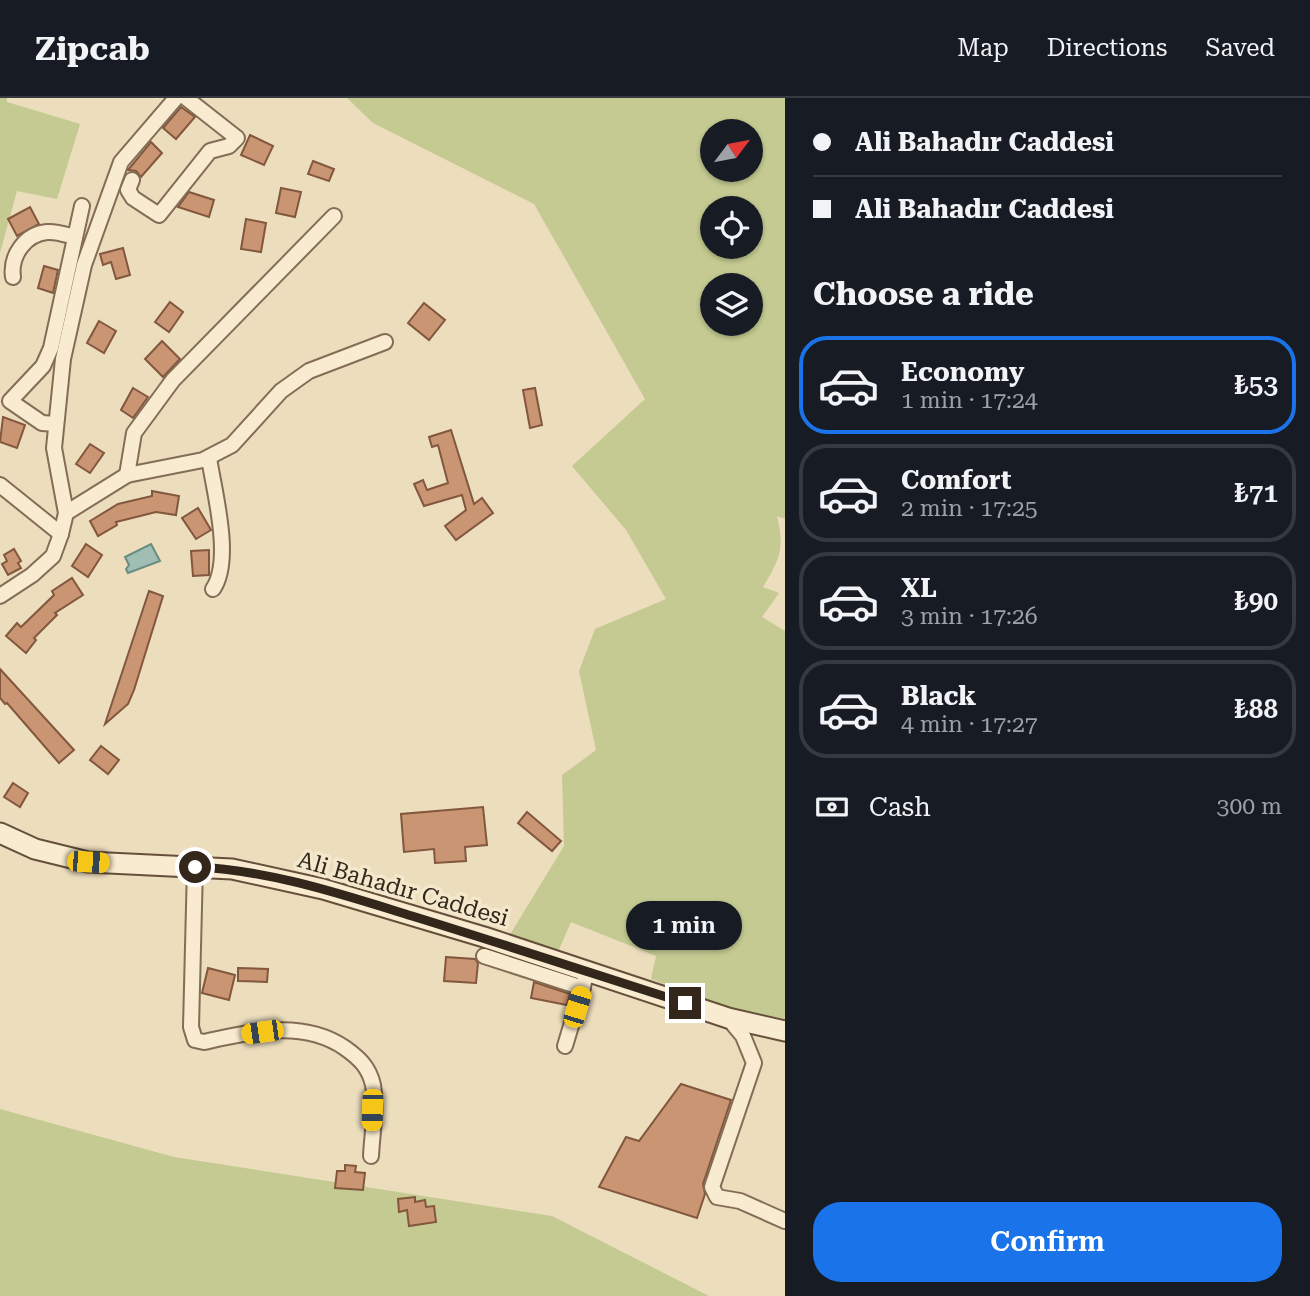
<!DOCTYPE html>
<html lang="en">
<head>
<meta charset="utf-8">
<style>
  :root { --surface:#171b24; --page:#20242c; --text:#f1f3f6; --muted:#9ea1a6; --line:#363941; --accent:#1a73e8 }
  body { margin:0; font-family:"Roboto Serif",serif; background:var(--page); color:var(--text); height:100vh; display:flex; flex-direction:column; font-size:26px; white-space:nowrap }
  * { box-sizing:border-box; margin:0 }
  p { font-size:23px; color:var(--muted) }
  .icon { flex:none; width:38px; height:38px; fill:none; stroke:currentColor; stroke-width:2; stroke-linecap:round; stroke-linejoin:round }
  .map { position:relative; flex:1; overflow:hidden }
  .panel { display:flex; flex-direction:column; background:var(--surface); width:525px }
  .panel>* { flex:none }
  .guide { display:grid; align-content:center; height:154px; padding:0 28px; background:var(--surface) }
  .needle { width:46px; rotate:58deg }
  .tools { position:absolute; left:700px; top:21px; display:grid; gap:14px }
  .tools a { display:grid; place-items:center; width:63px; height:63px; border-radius:50%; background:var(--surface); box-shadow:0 2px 5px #0004; font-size:35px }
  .end { position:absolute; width:32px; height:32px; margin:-16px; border:9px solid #33261b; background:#fff; box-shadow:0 0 0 4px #fff }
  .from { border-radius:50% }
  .bubble { position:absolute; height:49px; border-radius:24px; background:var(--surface); box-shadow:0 2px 5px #0004; font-size:23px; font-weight:600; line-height:49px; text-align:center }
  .car { position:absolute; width:21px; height:42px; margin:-21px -10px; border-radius:9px; box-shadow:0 0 5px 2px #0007; background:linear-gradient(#f5c518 24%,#345 0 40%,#f5c518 0 76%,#345 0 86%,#f5c518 0) }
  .guide b { display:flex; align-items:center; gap:24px; height:66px; font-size:26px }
  .guide b+b { border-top:2px solid var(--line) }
  .guide i { width:18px; height:18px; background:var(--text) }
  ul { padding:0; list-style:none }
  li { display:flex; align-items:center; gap:21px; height:98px; margin:0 14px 10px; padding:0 14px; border:4px solid var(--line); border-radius:28px }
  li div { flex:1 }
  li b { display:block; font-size:26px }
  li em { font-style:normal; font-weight:600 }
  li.current { border-color:var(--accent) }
  li>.icon { width:63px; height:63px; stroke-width:1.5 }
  h2 { padding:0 28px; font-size:32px; line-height:84px }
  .pay { display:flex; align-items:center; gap:18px; height:77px; padding:0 28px; font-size:26px }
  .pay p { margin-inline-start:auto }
  .action { display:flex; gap:14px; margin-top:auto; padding:14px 28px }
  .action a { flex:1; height:80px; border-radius:28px; background:var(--accent); color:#fff; font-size:28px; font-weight:600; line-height:80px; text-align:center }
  header { display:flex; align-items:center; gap:42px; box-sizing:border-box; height:98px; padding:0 35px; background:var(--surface); border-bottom:2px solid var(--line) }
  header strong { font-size:33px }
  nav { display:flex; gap:38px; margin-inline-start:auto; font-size:24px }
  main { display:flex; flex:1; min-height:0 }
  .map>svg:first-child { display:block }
  .green { fill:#c4ca91; fill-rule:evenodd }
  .water { fill:#a0beb4; stroke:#698b81; stroke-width:2 }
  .building { fill:#ca9573; stroke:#82573d; stroke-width:2 }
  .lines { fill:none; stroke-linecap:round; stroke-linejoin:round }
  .minor-casing { stroke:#846d57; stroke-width:18 }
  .secondary-casing { stroke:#654f3a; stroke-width:23 }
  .minor { stroke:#f8ebcf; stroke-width:14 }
  .secondary { stroke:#f8ebcf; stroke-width:19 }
  .route { stroke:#33261b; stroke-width:9 }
  .labels { text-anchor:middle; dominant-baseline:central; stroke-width:7; stroke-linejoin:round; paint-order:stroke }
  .street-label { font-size:23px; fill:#33261b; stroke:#f4e8cc }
</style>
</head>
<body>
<header>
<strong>Zipcab</strong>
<nav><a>Map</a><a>Directions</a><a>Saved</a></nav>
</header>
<main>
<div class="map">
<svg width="785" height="1198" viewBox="0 0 785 1198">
  <rect width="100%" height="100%" fill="#ecddbd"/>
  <g class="green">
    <path d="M0 0H7V4L80 26 57 101 17 93 0 155Z"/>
    <path d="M347 0H785V421L777 418C785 451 780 460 763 489L779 495 762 519 785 533V921L728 909 651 881 656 858 571 824 554 863 506 843 564 748 562 677 596 652 579 573 595 531 666 501 626 432 572 368 645 301 534 106 373 25ZM712 33H751V72H712ZM712 110H751V149H712ZM712 187H751V226H712Z"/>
    <path d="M0 1011 174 1059 552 1118 709 1198H0Z"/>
  </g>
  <path class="water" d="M151 446 160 463 128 475 126 471 129 467 125 459Z"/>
  <g class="building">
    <path d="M181 9 195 19 176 41 163 30Z"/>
    <path d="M250 37 273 48 264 67 241 57Z"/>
    <path d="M151 44 162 55 141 79 136 73 128 72Z"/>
    <path d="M313 63 334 71 329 83 308 76Z"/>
    <path d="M281 90 301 94 295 119 276 115Z"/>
    <path d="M189 94 214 102 209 119 178 109Z"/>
    <path d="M30 109 39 126 17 138 8 121Z"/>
    <path d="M246 121 266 125 261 154 241 151Z"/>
    <path d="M123 150 130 177 116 181 111 164 103 167 100 156Z"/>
    <path d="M44 168 58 172 53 195 38 190Z"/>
    <path d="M170 204 183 214 169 234 155 224Z"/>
    <path d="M424 205 445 222 429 242 408 225Z"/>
    <path d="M99 223 116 233 104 255 87 245Z"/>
    <path d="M162 243 180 261 163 279 145 261Z"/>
    <path d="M133 290 148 299 133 320 121 312Z"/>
    <path d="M535 290 542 327 530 330 523 292Z"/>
    <path d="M3 319 25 327 17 350 0 344Z"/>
    <path d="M451 332 474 406 482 400 493 415 456 442 445 428 466 412 462 397 424 408 414 386 423 382 427 392 448 385 438 347 432 349 429 339Z"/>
    <path d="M90 346 104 355 90 375 76 366Z"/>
    <path d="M152 393 179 398 176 417 156 414 116 424 117 427 98 438 90 423 118 406 152 398Z"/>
    <path d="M198 410 211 432 196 441 182 420Z"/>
    <path d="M86 446 102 457 88 479 72 468Z"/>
    <path d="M14 451 21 463 18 465 21 470 8 477 2 466 7 463 4 457Z"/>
    <path d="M209 452V477L193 478 191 453Z"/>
    <path d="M72 480 83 497 55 515 57 517 34 540 36 542 26 555 6 538 17 525 21 529 54 497 52 493Z"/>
    <path d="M149 493 163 498 134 592 128 606 105 626Z"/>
    <path d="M0 571 74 652 59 665 7 605 5 606 0 600Z"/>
    <path d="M101 648 119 662 108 676 90 662Z"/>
    <path d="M13 685 28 695 20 709 4 699Z"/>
    <path d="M483 709 487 747 465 749 466 763 435 765 434 751 404 754 401 716Z"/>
    <path d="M527 714 561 743 552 753 518 725Z"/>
    <path d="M446 859 475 861 478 865 476 885 444 883Z"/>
    <path d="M208 870 235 877 229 902 202 895Z"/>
    <path d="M238 870 268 871 267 884 238 883Z"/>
    <path d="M534 884 570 896 567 907 531 900Z"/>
    <path d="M681 986 731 1002 703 1086 705 1096 697 1120 599 1089 626 1039 639 1043Z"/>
    <path d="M345 1067 356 1068 355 1074 365 1075 363 1092 335 1090 337 1073H345Z"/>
    <path d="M415 1099V1104L425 1102 426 1109 434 1108 436 1124 409 1128 407 1112 399 1114 398 1101Z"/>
  </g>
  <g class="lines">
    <defs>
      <g id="minor">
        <path d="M132 82 128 92 133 100 159 117 210 53 229 48 237 40 186 0"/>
        <path d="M13 179C10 158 25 136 47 134 56 133 67 137 75 139"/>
        <path d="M56 326 42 325 10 303 43 268 51 250 82 108"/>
        <path d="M209 360C214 393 233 462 213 491"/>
        <path d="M127 377 134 335 173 282 334 118"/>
        <path d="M0 387 61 436"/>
        <path d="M66 415 127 377 203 362 232 347 281 293 309 273 385 244"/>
        <path d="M0 498 32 477 53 458 61 436 66 415 54 350 63 261 84 167 121 64 176 0"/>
        <path d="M195 769 191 929 195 942 204 944C250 934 303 921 345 950 359 960 369 969 373 987 377 1009 372 1036 371 1058"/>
        <path d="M484 858 583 890"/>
        <path d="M728 920 743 938 754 965 712 1089 717 1099 740 1103 785 1123"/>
        <path d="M565 948 585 881"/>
      </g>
      <path id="secondary" d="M0 735 35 751 88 764 232 771 323 791 484 839 728 920 785 933"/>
    </defs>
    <use href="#minor" class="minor-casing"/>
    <use href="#secondary" class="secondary-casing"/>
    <use href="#minor" class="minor"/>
    <use href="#secondary" class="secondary"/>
  </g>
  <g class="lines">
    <path class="route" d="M195 769C269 772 341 796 412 818 503 846 594 876 685 905"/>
  </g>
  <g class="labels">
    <g class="street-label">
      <text transform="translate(403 791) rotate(16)">Ali Bahadır Caddesi</text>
    </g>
  </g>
</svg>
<div class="tools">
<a><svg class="needle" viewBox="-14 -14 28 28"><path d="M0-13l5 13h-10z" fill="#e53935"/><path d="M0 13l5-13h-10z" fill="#9ea1a6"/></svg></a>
<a><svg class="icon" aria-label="locate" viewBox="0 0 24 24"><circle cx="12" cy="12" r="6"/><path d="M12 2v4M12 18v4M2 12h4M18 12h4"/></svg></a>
<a><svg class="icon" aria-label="layers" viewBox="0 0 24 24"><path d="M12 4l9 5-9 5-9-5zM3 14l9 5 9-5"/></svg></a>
</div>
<i class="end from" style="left:195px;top:769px"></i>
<i class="end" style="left:685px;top:905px"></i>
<div class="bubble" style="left:626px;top:803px;width:116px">1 min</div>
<i class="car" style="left:88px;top:764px;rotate:93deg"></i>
<i class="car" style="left:577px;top:909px;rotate:17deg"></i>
<i class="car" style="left:262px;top:934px;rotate:262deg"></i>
<i class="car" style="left:372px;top:1012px;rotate:182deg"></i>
</div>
<section class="panel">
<div class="guide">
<b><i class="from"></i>Ali Bahadır Caddesi</b>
<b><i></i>Ali Bahadır Caddesi</b>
</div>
<h2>Choose a ride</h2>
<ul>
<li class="current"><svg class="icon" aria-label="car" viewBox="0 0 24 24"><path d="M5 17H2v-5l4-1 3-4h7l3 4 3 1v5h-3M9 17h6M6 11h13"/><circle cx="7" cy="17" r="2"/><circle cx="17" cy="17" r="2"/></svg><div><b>Economy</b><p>1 min · 17:24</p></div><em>₺53</em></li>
<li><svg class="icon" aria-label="car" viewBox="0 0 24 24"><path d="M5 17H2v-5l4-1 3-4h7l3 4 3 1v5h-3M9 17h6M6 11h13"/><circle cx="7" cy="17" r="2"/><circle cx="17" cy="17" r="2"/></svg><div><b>Comfort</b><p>2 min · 17:25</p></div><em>₺71</em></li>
<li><svg class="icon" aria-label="car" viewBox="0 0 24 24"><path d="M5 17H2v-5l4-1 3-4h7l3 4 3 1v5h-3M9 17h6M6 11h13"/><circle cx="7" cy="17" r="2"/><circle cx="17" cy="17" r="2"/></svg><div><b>XL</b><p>3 min · 17:26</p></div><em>₺90</em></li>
<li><svg class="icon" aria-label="car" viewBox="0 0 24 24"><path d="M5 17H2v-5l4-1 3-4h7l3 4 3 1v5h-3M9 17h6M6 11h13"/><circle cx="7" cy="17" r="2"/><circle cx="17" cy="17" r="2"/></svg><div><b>Black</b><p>4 min · 17:27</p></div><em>₺88</em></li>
</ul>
<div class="pay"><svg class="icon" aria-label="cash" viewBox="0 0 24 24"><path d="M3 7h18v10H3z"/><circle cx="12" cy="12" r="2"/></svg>Cash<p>300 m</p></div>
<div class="action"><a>Confirm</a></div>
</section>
</main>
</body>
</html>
